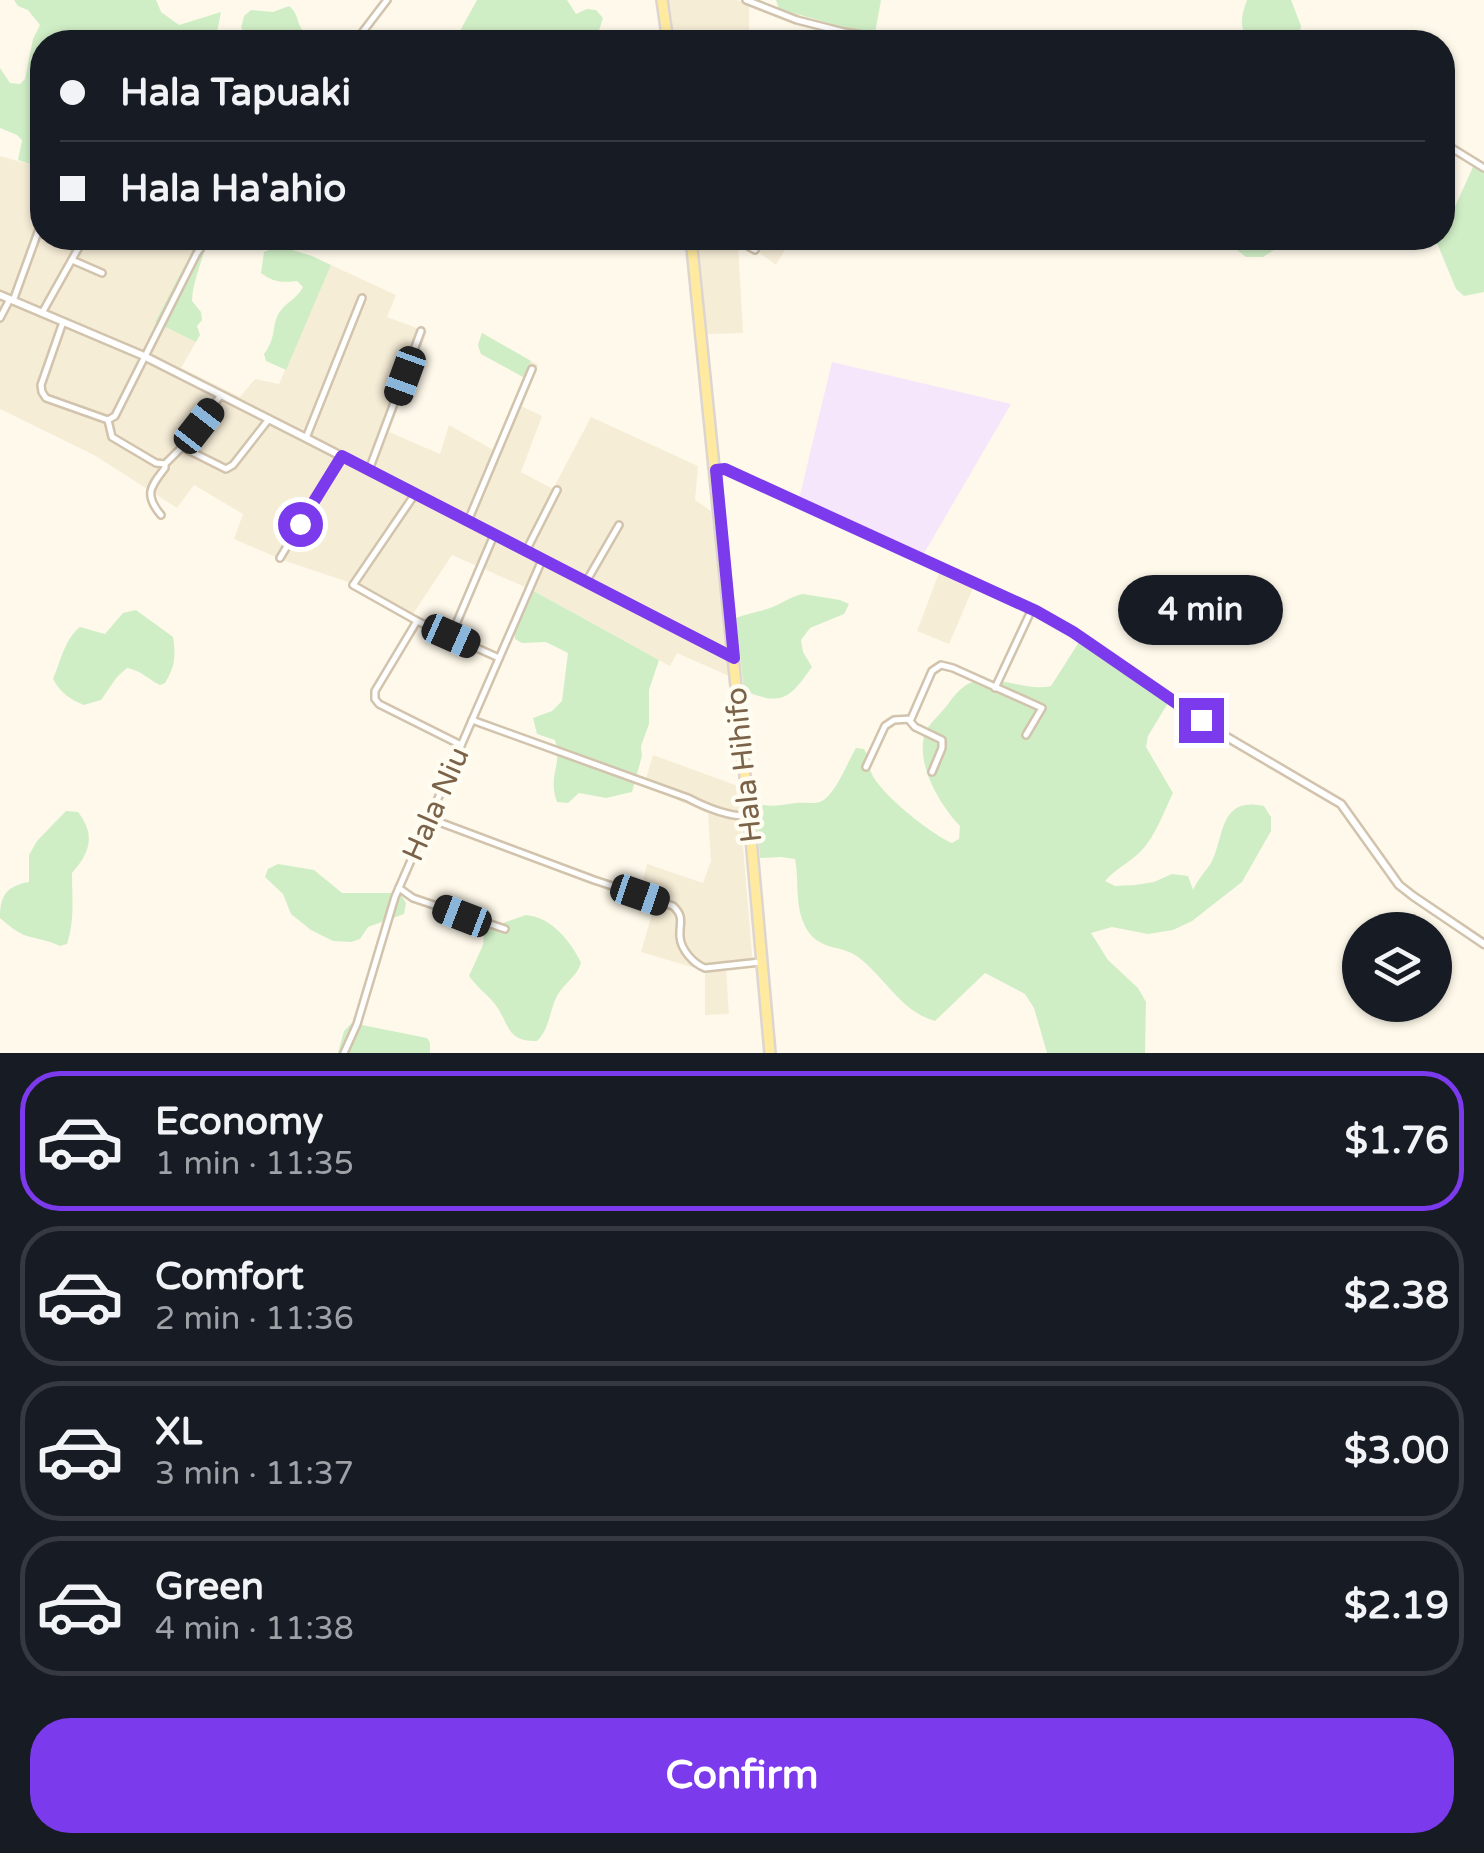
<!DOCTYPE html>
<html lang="en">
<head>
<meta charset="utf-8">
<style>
  :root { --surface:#171b24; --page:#242831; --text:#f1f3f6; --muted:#9ea1a6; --line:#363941; --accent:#7c3aed }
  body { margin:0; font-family:"Varela Round",sans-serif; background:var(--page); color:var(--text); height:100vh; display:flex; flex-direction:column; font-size:38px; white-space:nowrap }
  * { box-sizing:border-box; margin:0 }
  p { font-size:32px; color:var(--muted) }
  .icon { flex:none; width:55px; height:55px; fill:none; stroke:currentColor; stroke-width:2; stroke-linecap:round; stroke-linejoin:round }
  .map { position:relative; height:1053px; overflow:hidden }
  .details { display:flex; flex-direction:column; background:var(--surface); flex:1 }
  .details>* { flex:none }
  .banner { position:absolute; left:30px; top:30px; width:1425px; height:220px; border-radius:40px; box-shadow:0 2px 8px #0004; display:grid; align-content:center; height:220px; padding:0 30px; background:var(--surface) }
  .controls { position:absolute; left:1342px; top:912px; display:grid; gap:20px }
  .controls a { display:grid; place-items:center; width:110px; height:110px; border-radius:50%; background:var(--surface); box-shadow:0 2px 8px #0004; font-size:50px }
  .end { position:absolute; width:45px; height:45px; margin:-22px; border:12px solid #7c3aed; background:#fff; box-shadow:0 0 0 5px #fff }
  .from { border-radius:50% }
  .bubble { position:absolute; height:70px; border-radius:35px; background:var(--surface); box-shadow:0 2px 8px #0004; font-size:32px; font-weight:700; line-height:70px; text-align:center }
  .car { position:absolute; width:30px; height:60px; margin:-30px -15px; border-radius:12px; box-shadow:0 0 8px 2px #0007; background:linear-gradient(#222 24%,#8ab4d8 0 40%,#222 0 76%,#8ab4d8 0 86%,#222 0) }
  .banner b { display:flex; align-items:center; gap:35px; height:95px; font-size:38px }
  .banner b+b { border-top:2px solid var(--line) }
  .banner i { width:25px; height:25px; background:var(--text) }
  ul { padding:18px 0 0; list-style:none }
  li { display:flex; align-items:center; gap:30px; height:140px; margin:0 20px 15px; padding:0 10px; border:5px solid var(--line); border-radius:40px }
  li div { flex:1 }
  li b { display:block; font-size:38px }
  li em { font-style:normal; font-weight:700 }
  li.selected { border-color:var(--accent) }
  li>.icon { width:90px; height:90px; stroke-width:1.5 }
  .action { display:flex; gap:20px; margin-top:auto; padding:20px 30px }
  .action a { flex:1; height:115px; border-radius:40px; background:var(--accent); color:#fff; font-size:40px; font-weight:700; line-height:115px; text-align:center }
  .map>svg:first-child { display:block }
  .residential { fill:#f6edd7 }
  .education { fill:#f6e6fb }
  .green { fill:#d0eec6 }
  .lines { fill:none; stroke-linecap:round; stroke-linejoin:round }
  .minor-casing { stroke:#d2c3ad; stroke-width:10 }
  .tertiary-casing { stroke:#d2c3ad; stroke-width:11 }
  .primary-casing { stroke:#ddd6d0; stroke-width:14 }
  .minor { stroke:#fff; stroke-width:5 }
  .tertiary { stroke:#fff; stroke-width:6 }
  .primary { stroke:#ffea9f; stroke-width:9 }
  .route { stroke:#7c3aed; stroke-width:12 }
  .labels { text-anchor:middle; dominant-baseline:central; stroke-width:9; stroke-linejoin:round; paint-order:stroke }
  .street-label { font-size:30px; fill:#7b634a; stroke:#fffcf1 }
</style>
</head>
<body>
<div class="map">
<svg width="1484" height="1053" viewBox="0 0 1484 1053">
  <rect width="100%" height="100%" fill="#fef9ea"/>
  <g class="residential">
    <path d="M664 0H736L749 4V42H671Z"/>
    <path d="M0 156 42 168V238L199 239 155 322 196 342 181 368 240 397 255 379 279 384 331 265 396 295 387 317 427 332 389 432 440 454 449 425 495 451 525 378 481 354 478 345 482 333 538 365 521 406 542 416 521 472 553 489 591 417 698 466 695 500 711 511 729 676 677 653 670 666 532 590 452 555 411 617 351 583 283 560 234 539 243 514 194 485 177 508 94 455 0 409Z"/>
    <path d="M740 238H792L776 265Z"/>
    <path d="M729 239 738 244 743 333 707 334 699 245 703 240Z"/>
    <path d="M939 573 973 588 949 644 917 631Z"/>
    <path d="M653 755 738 786 753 966 726 970 729 1014 705 1015V971L641 952 655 904 639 898 647 864 703 883 711 861 708 813 644 786Z"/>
  </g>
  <path class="education" d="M832 362 1011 404 923 555 799 499Z"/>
  <g class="green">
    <path d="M14 0H156L161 12 179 25 221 12 215 42H42V168L18 160 22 140 17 135 0 128V68L10 83 20 84 25 79 33 39 40 25 28 10 18 6Z"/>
    <path d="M477 0H567L576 14 587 9 596 10 603 18 596 39 597 42H454Z"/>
    <path d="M776 0H881L875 33 843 27 779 9Z"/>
    <path d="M1247 0H1291L1301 26 1298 41 1251 42C1238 29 1241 16 1247 0Z"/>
    <path d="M289 6C298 13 296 19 301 28 305 35 310 34 311 42 285 43 259 48 241 28L244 16 251 10 273 12Z"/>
    <path d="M1473 167 1484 173V292L1464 296 1456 289 1437 243 1442 238 1443 233Z"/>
    <path d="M196 238H217L212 244 206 247C201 262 192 286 192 301L201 312 202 320 197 326 200 335 196 342 155 322 198 240Z"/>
    <path d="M1234 238H1312L1300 246H1280L1263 257H1246L1232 246Z"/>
    <path d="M279 246 312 256 331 265 286 370 266 361 264 354C277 337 271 327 279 313 286 302 297 299 303 287L297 281C282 283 273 282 261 273L264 252Z"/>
    <path d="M482 333 531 361 525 378 481 354 478 345Z"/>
    <path d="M532 590 659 660 649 690V724L641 746 642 756 632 792 606 798 579 793 568 803 557 802C547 774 563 767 555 740L537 734 533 718 552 711 562 701 568 653 546 642 522 643 515 639C512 620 529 613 532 590Z"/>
    <path d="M803 594 840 600 849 604 844 614 810 628 801 640 803 652 812 667C789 699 783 706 744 691L736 618C748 613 759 612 770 608 782 604 791 596 803 594Z"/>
    <path d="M136 610 173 637C176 656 175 667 165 683L160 685C146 678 144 672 127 668L117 677 101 700 84 705C69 699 61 693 53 679 61 661 64 640 80 627L105 634 123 613Z"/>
    <path d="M1079 642 1168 703 1148 736 1146 747 1173 793C1164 811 1156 835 1142 850 1131 862 1115 869 1105 881L1115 886 1135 885 1154 882 1172 874 1188 876 1193 890C1198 879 1205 872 1211 863 1225 837 1218 796 1264 806L1271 817V831L1242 882 1192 921 1173 930 1148 934 1112 927 1091 933 1108 960 1138 988 1146 1002 1145 1053H1047L1034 1008 1025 994 985 973 935 1021C900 1011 886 978 858 957 844 946 823 950 810 934 793 911 800 885 795 859L781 857 760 858 755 803C770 808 780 805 796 803 804 802 813 804 820 802 835 796 847 763 856 748L864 749C870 758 868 762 871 772 879 793 931 834 952 843L959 839 960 826C940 805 915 764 925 733 928 725 939 715 945 708 952 699 961 685 973 682 999 674 1026 692 1051 686Z"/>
    <path d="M66 811 78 812C96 835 90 853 72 873 72 898 75 920 67 944L60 946C48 940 36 939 24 935 15 931 7 924 0 918 0 896 6 886 29 882V855L37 841Z"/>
    <path d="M278 864 314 870 342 893H400L406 903 404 914 368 927 360 939 351 942 333 941 311 930 291 914 283 894 265 877 268 869Z"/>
    <path d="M526 915C551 917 571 941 581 963 576 978 564 983 557 996 549 1012 550 1028 537 1041 508 1042 510 1027 497 1007 490 996 477 988 469 976L483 945 485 925 500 924Z"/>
    <path d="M352 1023 427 1038 430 1043V1053H338L344 1031Z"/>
  </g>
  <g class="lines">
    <defs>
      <g id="minor">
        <path d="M746 0 797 20 844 32 905 42"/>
        <path d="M355 42 387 0"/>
        <path d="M1442 142 1484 168"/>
        <path d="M734 238 755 250"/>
        <path d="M72 260 102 273"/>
        <path d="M13 301 42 221"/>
        <path d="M42 313 84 238"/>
        <path d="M0 318 10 299"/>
        <path d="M63 322 41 385 42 392 46 398 108 420"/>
        <path d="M108 420 115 416 197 253 208 238"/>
        <path d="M108 420 112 437 156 463 165 464"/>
        <path d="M306 438 362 298"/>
        <path d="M182 447 226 469 233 465 269 419"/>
        <path d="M369 470 421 331"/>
        <path d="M415 494 353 585 417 621"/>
        <path d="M161 515C144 495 150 487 165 468V464L182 447 221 395"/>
        <path d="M468 521 532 369"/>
        <path d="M526 551 557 490"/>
        <path d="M280 558 341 456"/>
        <path d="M586 582 619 525"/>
        <path d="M451 636 494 535"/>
        <path d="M995 688 1032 609"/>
        <path d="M472 720 688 798C707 808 728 817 749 816"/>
        <path d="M909 720 915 727 942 740V748L932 772"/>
        <path d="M461 745 379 704 375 699V691L417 621 499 658"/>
        <path d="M866 767 885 726 894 720 911 719 932 671 941 665 953 668 1042 708 1026 735"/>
        <path d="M431 819 594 880 673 906C685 917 679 923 680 937 681 950 694 964 705 968L760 962"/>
        <path d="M399 888 413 898 505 929"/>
        <path d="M344 1053 357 1024 395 897 542 560"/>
      </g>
      <g id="tertiary">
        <path d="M0 295 144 356 306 438 733 657"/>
        <path d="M715 470 725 469 1036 611 1073 632 1220 733 1341 804 1399 885 1413 896 1484 944"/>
      </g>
      <g id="primary">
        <path d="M662 0 668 42"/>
        <path d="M691 238 749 816 770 1053"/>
      </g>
    </defs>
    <use href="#minor" class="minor-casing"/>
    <use href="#tertiary" class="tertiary-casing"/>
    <use href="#primary" class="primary-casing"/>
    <use href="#minor" class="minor"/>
    <use href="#tertiary" class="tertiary"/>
    <use href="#primary" class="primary"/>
  </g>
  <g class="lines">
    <path class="route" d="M300 524 342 456 734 658 716 470 725 469 1036 611 1073 632 1201 720"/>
  </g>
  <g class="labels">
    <g class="street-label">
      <text transform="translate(744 765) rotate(-96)">Hala Hihifo</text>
      <text transform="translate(436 804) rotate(-66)">Hala Niu</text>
    </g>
  </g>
</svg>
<div class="controls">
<a><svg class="icon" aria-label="layers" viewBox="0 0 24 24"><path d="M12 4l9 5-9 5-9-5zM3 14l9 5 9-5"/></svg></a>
</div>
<i class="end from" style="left:300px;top:524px"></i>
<i class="end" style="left:1201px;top:720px"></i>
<div class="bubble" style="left:1118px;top:575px;width:165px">4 min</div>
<i class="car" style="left:405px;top:376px;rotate:200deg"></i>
<i class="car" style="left:199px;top:426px;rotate:38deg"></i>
<i class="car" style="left:451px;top:636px;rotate:114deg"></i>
<i class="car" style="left:640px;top:895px;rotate:109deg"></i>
<i class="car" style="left:462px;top:916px;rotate:291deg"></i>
<div class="banner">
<b><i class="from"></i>Hala Tapuaki</b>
<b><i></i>Hala Ha'ahio</b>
</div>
</div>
<section class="details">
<ul>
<li class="selected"><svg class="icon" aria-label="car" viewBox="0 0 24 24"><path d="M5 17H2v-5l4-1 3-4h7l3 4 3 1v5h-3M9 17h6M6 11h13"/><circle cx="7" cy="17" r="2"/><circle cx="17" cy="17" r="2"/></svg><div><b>Economy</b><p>1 min · 11:35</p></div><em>$1.76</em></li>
<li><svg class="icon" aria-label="car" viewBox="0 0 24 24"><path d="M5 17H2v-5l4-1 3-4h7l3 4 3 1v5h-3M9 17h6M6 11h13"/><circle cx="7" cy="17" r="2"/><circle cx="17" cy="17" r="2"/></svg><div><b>Comfort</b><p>2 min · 11:36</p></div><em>$2.38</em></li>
<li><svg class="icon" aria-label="car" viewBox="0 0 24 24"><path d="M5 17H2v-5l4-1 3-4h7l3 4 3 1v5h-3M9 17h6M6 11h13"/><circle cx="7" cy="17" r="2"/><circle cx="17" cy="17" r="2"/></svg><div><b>XL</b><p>3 min · 11:37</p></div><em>$3.00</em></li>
<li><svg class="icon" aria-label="car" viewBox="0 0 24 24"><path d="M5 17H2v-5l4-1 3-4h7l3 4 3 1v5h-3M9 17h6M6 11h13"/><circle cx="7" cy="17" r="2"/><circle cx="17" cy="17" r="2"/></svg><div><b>Green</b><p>4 min · 11:38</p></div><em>$2.19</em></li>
</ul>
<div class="action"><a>Confirm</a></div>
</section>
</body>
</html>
